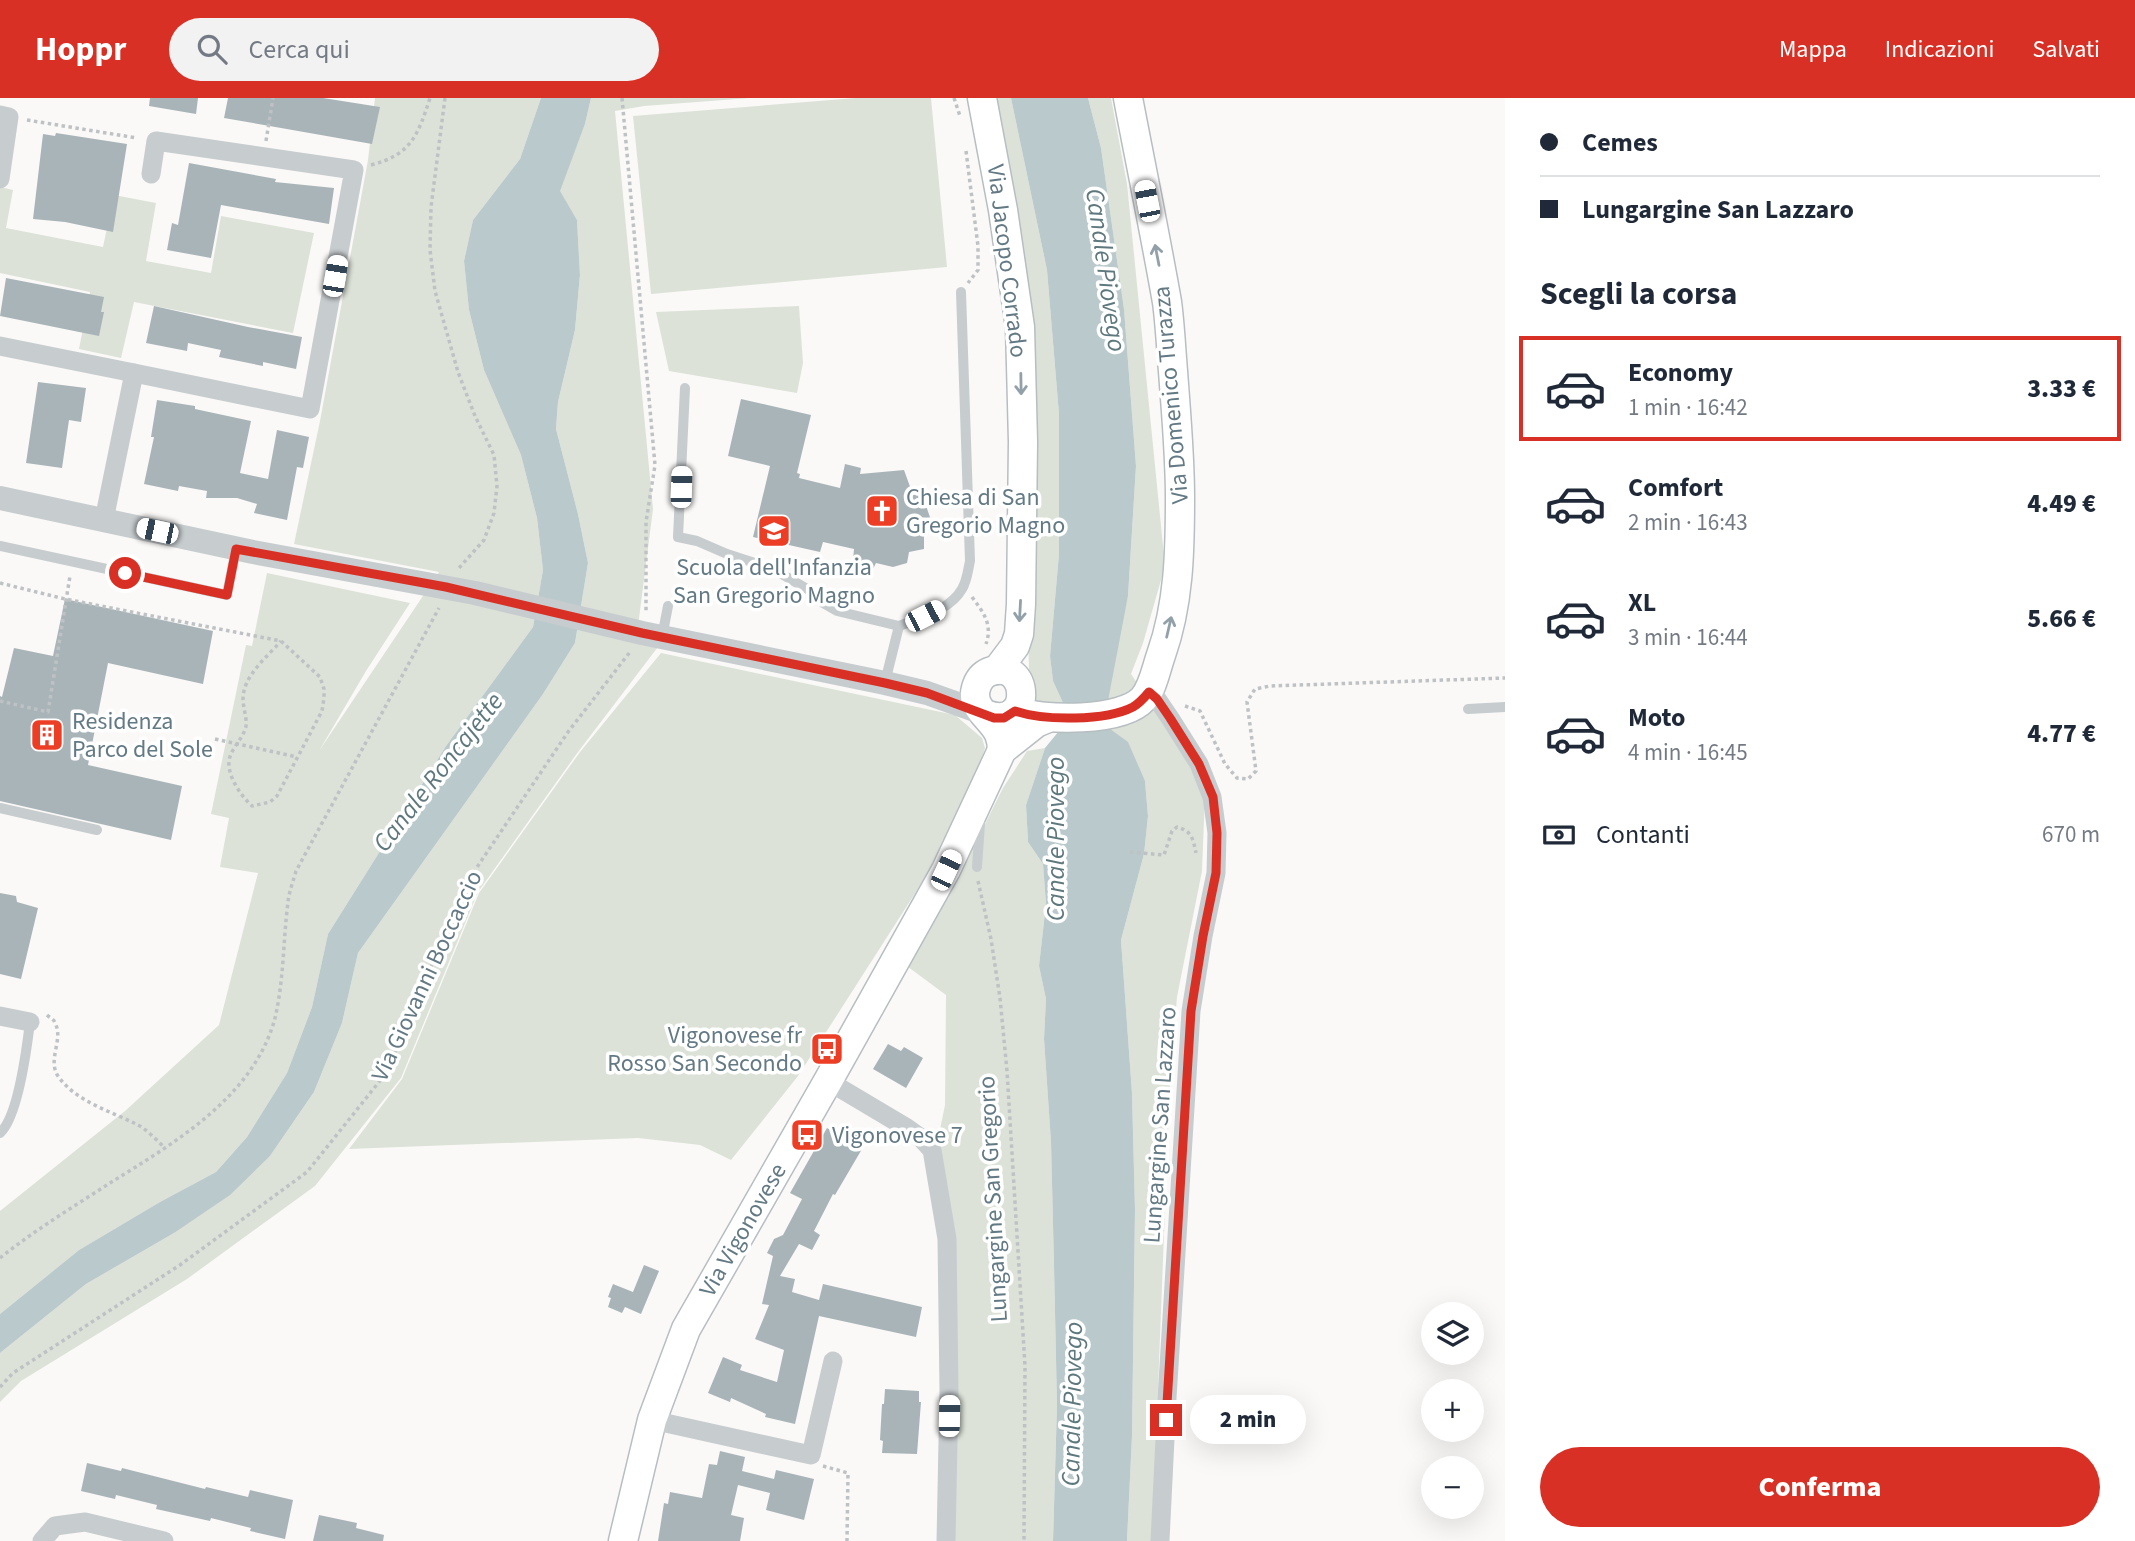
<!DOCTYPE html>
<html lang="it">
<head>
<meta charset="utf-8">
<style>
  :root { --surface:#fff; --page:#f2f2f3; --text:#1f2937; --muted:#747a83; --line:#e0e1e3; --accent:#d93025 }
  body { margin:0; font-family:"Source Sans 3",sans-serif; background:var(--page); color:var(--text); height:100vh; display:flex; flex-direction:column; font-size:26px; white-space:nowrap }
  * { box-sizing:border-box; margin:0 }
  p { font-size:23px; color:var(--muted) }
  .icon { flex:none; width:38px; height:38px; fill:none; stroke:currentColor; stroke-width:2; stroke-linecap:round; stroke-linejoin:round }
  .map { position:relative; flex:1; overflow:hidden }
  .drawer { display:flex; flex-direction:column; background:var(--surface); width:630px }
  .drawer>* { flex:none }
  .top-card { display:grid; align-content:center; height:154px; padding:0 35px; background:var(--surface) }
  .fabs { position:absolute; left:1421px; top:1204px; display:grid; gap:14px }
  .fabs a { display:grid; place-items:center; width:63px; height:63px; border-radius:50%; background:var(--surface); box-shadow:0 7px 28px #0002; font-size:35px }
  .end { position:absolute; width:32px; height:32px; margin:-16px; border:9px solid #d93025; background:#fff; box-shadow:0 0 0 4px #fff }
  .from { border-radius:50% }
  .bubble { position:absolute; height:49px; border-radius:24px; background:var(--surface); box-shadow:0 7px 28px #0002; font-size:23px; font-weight:800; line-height:49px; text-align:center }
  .car { position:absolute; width:21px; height:42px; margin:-21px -10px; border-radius:9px; box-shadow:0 0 5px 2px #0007; background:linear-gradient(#fff 24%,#345 0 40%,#fff 0 76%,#345 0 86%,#fff 0) }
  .top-card b { display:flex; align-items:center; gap:24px; height:66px; font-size:26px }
  .top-card b+b { border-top:2px solid var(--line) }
  .top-card i { width:18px; height:18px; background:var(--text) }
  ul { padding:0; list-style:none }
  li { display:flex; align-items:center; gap:21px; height:105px; margin:0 14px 10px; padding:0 21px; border:4px solid transparent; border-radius:0px }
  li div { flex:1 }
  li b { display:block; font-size:26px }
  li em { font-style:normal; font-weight:800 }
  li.active { border-color:var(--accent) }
  li>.icon { width:63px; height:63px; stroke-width:1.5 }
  h2 { padding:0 35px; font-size:32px; line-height:84px }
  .pay { display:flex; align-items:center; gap:18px; height:77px; padding:0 35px; font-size:26px }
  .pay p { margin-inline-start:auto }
  .button { display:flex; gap:14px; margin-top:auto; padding:14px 35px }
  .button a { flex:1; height:80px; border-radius:42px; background:var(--accent); color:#fff; font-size:28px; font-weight:800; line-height:80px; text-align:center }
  header { display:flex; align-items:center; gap:42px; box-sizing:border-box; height:98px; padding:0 35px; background:var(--accent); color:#fff }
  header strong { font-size:33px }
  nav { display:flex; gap:38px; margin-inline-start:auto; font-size:24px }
  .search { width:490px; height:63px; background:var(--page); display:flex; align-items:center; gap:18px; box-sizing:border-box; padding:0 24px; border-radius:38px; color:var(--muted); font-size:26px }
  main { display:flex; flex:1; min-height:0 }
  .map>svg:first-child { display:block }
  .green { fill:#dce2d8 }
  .water { fill:#bac9cb }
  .building { fill:#a9b4b9 }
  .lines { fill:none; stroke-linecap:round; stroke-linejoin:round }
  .secondary-casing { stroke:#b7bec2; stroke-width:31 }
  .path { stroke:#bec2c4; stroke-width:3.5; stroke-dasharray:3.5 3.5; stroke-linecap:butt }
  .service { stroke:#c7cccf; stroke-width:10 }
  .minor { stroke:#c7cccf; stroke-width:19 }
  .tertiary { stroke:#c7cccf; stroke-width:24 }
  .secondary { stroke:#fff; stroke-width:28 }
  .oneway { stroke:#92a1a9 }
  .route { stroke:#d93025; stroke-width:9 }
  .labels { text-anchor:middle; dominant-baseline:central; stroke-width:7; stroke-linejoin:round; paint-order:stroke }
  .street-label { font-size:24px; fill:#637984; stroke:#fff }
  .poi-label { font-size:24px; fill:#637984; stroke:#fff; text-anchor:start }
  .water-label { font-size:26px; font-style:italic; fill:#5e787d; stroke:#fff }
</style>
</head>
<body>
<header>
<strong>Hoppr</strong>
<div class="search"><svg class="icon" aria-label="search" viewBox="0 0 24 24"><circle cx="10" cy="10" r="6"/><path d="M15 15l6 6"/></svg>Cerca qui</div>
<nav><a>Mappa</a><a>Indicazioni</a><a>Salvati</a></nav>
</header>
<main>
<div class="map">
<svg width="1505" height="1443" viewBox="0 0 1505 1443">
  <rect width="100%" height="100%" fill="#faf9f7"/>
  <g class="green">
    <path d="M375 0H541L520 61 473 122 464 163 469 212 484 272 521 357 537 420 543 472 533 529 446 648 328 836 312 909 287 975 247 1039 216 1074 160 1104 79 1152 0 1216V1113L125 1013 219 927 258 775 220 769 229 720 211 716 246 547 252 548 267 475 410 505 366 573 319 653 439 474 294 446 320 323 368 62Z"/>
    <path d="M591 0H750L644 8 615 13 653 411 637 536 664 541 578 654 478 794 401 980 315 1088 187 1181 21 1283 0 1304V1255L86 1186 174 1135 270 1058 314 994 342 925 358 855 543 596 575 545 588 465 578 416 556 331 558 304 575 232 580 177 577 122 559 93 585 26Z"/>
    <path d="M856 0H931L947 169 651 196 633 18Z"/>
    <path d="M987 0H1011L1047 172 1059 316V456L1050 558 1053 583 1064 607 1036 606 1029 577 1027 456Z"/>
    <path d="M1088 0H1111L1127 86 1165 468 1143 545 1131 576 1172 637 1205 696 1202 773 1177 899 1170 983 1152 1443H1127L1132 1338 1135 1112 1132 995 1121 842 1144 756 1148 718 1145 683 1098 629 1128 498 1136 368 1124 211 1101 50Z"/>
    <path d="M0 89 13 92 6 130 103 149 114 97 156 105 146 163 211 175 221 118 314 135 293 235 134 204 121 260 79 251 90 194 0 175Z"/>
    <path d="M799 208 803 265 797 295 669 273 656 214Z"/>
    <path d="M661 555 955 617 982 640 985 650 962 722 798 978 731 1062 700 1047 638 1040 349 1051 402 981 479 795 580 654Z"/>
    <path d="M1045 650 1026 707 1028 744 1043 766 1046 806 1039 868 1046 901 1044 941 1051 1044 1054 1168 1057 1307 1053 1443H942V1292L936 1051 945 1007 946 897 892 857 983 730 1003 690 1027 653Z"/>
  </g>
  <g class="water">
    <path d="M541 0H591L585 26 560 93 577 122 580 177 575 232 558 304 556 331 578 416 588 465 575 545 543 596 358 855 342 925 314 994 270 1058 230 1097 174 1135 86 1186 0 1255V1216L79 1152 160 1104 216 1074 247 1039 287 975 312 909 328 836 446 648 533 529 543 472 537 420 521 357 484 272 469 212 464 163 473 122 520 61Z"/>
    <path d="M1011 0H1088L1101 50 1124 211 1136 368 1128 498 1107 608 1106 628 1128 644 1145 683 1148 718 1144 756 1121 842 1132 995 1135 1112 1132 1338 1127 1443H1053L1057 1307 1054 1168 1051 1044 1044 941 1046 901 1039 868 1046 806 1043 766 1028 744 1026 707 1045 650 1059 633 1064 607 1053 583 1050 558 1059 456V316L1047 172Z"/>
  </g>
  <g class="building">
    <path d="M150 0H198L196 16 149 8Z"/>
    <path d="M228 0H323L380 9 372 46 224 20Z"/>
    <path d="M56 35 127 46 113 134 65 124 33 121 43 36 55 38Z"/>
    <path d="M189 65 276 81 275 84 334 90 329 126 221 107 211 160 167 152 172 125 178 127Z"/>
    <path d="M6 180 104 199 101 214H104L99 238 0 218Z"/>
    <path d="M154 208 248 229 302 239 296 271 263 264V268L219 259 221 252 188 245 187 253 146 245Z"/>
    <path d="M38 284 86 290 81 324 69 322 62 370 26 365Z"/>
    <path d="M741 301 811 317 797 375 800 376 799 380 840 390 845 366 861 370 860 376 904 372 913 397 922 396 934 431 924 434V451L909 454 907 465 893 469 876 465 871 475 862 479 856 477 852 472 854 451 823 444 820 454 753 439 770 368 728 358Z"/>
    <path d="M157 302 195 308V311L251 323 240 375 268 381 277 332 309 339 303 370 297 369 287 422 254 415 257 406 237 400H206L207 393 179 388 178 393 144 386 154 339H151Z"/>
    <path d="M65 501 213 533 203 586 108 565 88 667 182 688 171 742 0 703V598L2 599 14 550 53 558Z"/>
    <path d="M0 795 16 798 17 804 38 810 21 881 0 876Z"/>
    <path d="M888 946 901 953 904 949 923 960 906 990 873 971Z"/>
    <path d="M827 1030 847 1041 852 1034 865 1042 860 1050 862 1051 835 1097 833 1096 814 1133 820 1137 812 1152 799 1146 780 1178 795 1181 792 1194 819 1202 823 1186 922 1209 916 1239 819 1218 795 1326 765 1319 766 1316 731 1300 730 1304 708 1295 723 1259 742 1267 740 1272 777 1284 784 1252 755 1241 769 1207 762 1206 773 1158 767 1155 774 1141 783 1137 802 1101 790 1095Z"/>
    <path d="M644 1167 659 1173 641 1216 625 1209 622 1215 608 1209 611 1200 608 1199 613 1186 633 1194Z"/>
    <path d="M885 1291 919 1293V1304H921L917 1356 882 1355 883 1343 880 1342 882 1306H884Z"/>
    <path d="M720 1353 745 1359 742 1373 774 1381 776 1372 814 1381 804 1422 766 1412 770 1395 738 1387 731 1417 744 1420 740 1443H658L664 1405 668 1406 670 1394 702 1400 709 1366 717 1367Z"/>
    <path d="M87 1365 121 1373 122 1370 205 1391 206 1389 248 1399 250 1392 293 1402 285 1441 250 1433 251 1430 211 1420 210 1423 156 1411 157 1407 116 1397 115 1401 81 1393Z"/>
    <path d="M319 1417 357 1425 356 1430 384 1437 383 1443H313Z"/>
  </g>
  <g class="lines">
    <defs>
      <g id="secondary">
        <path d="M982 0 1003 112 1020 229 1023 344 1021 506 1019 536 1015 548 997 572"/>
        <path d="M1015 613C1043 623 1122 624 1143 601 1153 590 1156 571 1161 557 1179 506 1180 454 1180 400 1180 357 1176 315 1173 273 1171 250 1170 226 1167 204 1155 136 1141 68 1128 0"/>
        <path d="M985 616C1035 635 1030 558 989 574 982 577 978 583 976 590 970 610 992 620 999 636 1001 641 1002 647 1002 652"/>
        <path d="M623 1443 652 1322 686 1231 828 983 946 772 1002 652 1036 625 1048 620"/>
      </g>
    </defs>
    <use href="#secondary" class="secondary-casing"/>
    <g class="path">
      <path d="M445 0 431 109 430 152 435 193 458 274 475 318 494 357 497 388 494 415 484 442 459 470"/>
      <path d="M622 0 655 367 646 424V514"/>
      <path d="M954 0 960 18"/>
      <path d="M27 22 137 40"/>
      <path d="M266 43 273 0"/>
      <path d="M966 53 978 148V172L968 185"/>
      <path d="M371 67C411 57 418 37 430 0"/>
      <path d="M0 485 65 501 281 543 320 579 324 591V600L322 613 277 698 270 704 252 708C240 697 223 673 231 656 235 647 244 638 246 628 247 619 243 610 243 601 243 578 267 559 281 543"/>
      <path d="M972 499C983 514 993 526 986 546"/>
      <path d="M0 603 48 614 70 478"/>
      <path d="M1185 608 1200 613 1225 666 1237 680 1248 681 1256 673 1247 604 1255 591 1270 588 1505 580"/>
      <path d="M215 641 297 659"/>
      <path d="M1130 754 1164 757 1172 733 1177 729C1192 733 1193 741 1196 755"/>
      <path d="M978 783 991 841 1000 900 1007 973 1025 1268 1024 1443"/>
      <path d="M47 917C50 920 54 921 55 925 64 941 47 962 58 978 75 1003 110 1013 136 1026 147 1031 156 1042 165 1050"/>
      <path d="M0 1160C35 1132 73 1109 110 1085 174 1045 254 999 275 920 284 882 283 843 288 804 289 794 293 784 296 773L439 510"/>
      <path d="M0 1289 13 1275 180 1167 307 1074 387 974 465 787 568 634 630 554"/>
      <path d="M823 1368 848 1375 847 1443"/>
    </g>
    <g class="service">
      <path d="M685 290 678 439 697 443 727 456 773 471 809 492 823 505 837 513 899 528"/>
      <path d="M0 448 227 497 236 451"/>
      <path d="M662 539 668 508"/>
      <path d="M885 584 899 528C922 519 950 512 962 491 967 483 968 472 970 463L961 194"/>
      <path d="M1468 611 1505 609"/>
      <path d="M0 710 97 732"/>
      <path d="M977 769 980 726"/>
      <path d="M0 1035C18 1019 27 949 30 924"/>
    </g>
    <g class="minor">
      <path d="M0 17 9 19 0 81"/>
      <path d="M0 248 134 275"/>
      <path d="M104 422 134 275 310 311 354 72 156 43 151 76"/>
      <path d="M1149 594 1157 601 1170 620 1199 666 1212 699 1217 735 1216 775 1203 838 1191 913 1167 1300 1160 1443"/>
      <path d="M0 918 30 924"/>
      <path d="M828 983 907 1030 921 1040 932 1052 947 1141 949 1293 946 1443"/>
      <path d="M652 1322 811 1357 833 1263"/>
      <path d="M42 1443 55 1428 85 1424 164 1443"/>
    </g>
    <path class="tertiary" d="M0 400 253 454 475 495 642 535 885 585 927 595 983 615"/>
    <use href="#secondary" class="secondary"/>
  </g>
  <defs><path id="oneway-shaft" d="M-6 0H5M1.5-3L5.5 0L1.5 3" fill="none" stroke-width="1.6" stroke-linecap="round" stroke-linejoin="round" transform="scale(1.75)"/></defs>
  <g class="oneway">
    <use href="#oneway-shaft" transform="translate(1157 157) rotate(-101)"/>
    <use href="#oneway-shaft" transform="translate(1021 286) rotate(89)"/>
    <use href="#oneway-shaft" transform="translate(1020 513) rotate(93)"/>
    <use href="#oneway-shaft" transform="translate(1169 529) rotate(-77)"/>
  </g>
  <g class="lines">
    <path class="route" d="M125 475 227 497 236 451 446 489 642 535 885 585 927 595 994 620H1004L1015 613C1044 623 1106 623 1133 609 1140 605 1144 600 1149 594L1157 601 1170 620 1199 666 1213 699 1217 735 1216 775 1203 838 1191 913 1166 1322"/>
  </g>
  <defs>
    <symbol id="church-square" viewBox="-11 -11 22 22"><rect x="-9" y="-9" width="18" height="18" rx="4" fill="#ec3d25" stroke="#fff"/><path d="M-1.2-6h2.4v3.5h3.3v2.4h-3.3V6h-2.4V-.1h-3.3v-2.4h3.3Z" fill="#fff"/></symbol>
    <symbol id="school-square" viewBox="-11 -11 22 22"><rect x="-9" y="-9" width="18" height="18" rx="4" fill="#ec3d25" stroke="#fff"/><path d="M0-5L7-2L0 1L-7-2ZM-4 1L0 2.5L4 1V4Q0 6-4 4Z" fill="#fff"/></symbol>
    <symbol id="building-square" viewBox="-11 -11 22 22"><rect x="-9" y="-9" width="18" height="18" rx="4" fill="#ec3d25" stroke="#fff"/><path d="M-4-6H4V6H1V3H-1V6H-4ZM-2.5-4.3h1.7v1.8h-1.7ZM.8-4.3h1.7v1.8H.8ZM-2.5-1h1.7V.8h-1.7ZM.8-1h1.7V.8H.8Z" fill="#fff"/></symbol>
    <symbol id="bus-square" viewBox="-11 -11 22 22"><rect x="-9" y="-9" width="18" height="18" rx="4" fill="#ec3d25" stroke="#fff"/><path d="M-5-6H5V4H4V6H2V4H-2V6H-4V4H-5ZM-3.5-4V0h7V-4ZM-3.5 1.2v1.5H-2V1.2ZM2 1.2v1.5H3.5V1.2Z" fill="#fff"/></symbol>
  </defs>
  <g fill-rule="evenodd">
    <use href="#church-square" x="863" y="394" width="38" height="38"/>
    <use href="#school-square" x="755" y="414" width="38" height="38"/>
    <use href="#building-square" x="28" y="618" width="38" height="38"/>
    <use href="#bus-square" x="808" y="932" width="38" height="38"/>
    <use href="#bus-square" x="788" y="1018" width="38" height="38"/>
  </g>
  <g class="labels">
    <g class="street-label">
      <text transform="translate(1007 163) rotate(83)">Via Jacopo Corrado</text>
      <text transform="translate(1171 297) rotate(-95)">Via Domenico Turazza</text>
      <text transform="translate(427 878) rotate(-65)">Via Giovanni Boccaccio</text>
      <text transform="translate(1160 1027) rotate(-86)">Lungargine San Lazzaro</text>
      <text transform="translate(993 1101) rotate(-93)">Lungargine San Gregorio</text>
      <text transform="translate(743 1132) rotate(-60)">Via Vigonovese</text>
    </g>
    <g class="poi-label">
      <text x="906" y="399">Chiesa di San<tspan x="906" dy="28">Gregorio Magno</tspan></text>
      <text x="774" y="469" text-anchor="middle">Scuola dell'Infanzia<tspan x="774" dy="28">San Gregorio Magno</tspan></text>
      <text x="72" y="623">Residenza<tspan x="72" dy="28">Parco del Sole</tspan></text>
      <text x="802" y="937" text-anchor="end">Vigonovese fr<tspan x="802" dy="28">Rosso San Secondo</tspan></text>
      <text x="832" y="1037">Vigonovese 7</text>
    </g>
    <g class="water-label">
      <text transform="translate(1106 172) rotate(82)">Canale Piovego</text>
      <text transform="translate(438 674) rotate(-52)">Canale Roncajette</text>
      <text transform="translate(1055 741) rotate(-90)">Canale Piovego</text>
      <text transform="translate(1072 1306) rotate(-89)">Canale Piovego</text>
    </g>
  </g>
</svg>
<div class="fabs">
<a><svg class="icon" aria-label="layers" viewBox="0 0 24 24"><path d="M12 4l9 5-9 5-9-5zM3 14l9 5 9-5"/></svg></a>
<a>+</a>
<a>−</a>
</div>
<i class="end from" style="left:125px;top:475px"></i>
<i class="end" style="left:1166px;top:1322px"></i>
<div class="bubble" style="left:1190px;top:1297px;width:116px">2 min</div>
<i class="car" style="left:1147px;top:103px;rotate:349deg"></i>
<i class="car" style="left:335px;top:178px;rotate:10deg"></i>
<i class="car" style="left:681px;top:389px;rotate:2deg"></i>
<i class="car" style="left:157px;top:433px;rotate:282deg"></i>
<i class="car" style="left:925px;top:518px;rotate:63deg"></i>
<i class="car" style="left:946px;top:772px;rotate:25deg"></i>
<i class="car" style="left:949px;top:1318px;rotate:1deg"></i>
</div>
<section class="drawer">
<div class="top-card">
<b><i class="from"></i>Cemes</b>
<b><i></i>Lungargine San Lazzaro</b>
</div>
<h2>Scegli la corsa</h2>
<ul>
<li class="active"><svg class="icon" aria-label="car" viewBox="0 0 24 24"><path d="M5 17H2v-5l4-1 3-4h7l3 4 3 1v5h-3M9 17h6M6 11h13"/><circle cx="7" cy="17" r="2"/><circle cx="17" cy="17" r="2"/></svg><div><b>Economy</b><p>1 min · 16:42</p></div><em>3.33 €</em></li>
<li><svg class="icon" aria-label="car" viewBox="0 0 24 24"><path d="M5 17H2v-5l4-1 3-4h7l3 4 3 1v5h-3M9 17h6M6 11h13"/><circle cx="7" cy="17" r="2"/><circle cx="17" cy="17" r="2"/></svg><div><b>Comfort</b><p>2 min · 16:43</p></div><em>4.49 €</em></li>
<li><svg class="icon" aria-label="car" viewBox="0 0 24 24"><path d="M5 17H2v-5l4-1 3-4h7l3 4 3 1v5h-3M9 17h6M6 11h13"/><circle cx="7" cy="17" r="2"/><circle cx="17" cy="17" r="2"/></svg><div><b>XL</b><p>3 min · 16:44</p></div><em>5.66 €</em></li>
<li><svg class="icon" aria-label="car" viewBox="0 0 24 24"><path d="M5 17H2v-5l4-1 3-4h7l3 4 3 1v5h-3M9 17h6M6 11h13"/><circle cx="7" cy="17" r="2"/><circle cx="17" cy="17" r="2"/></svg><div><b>Moto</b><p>4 min · 16:45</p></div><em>4.77 €</em></li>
</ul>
<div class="pay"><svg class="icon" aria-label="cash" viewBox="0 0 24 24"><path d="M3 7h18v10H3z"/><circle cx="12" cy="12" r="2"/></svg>Contanti<p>670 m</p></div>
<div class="button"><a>Conferma</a></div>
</section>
</main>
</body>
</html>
